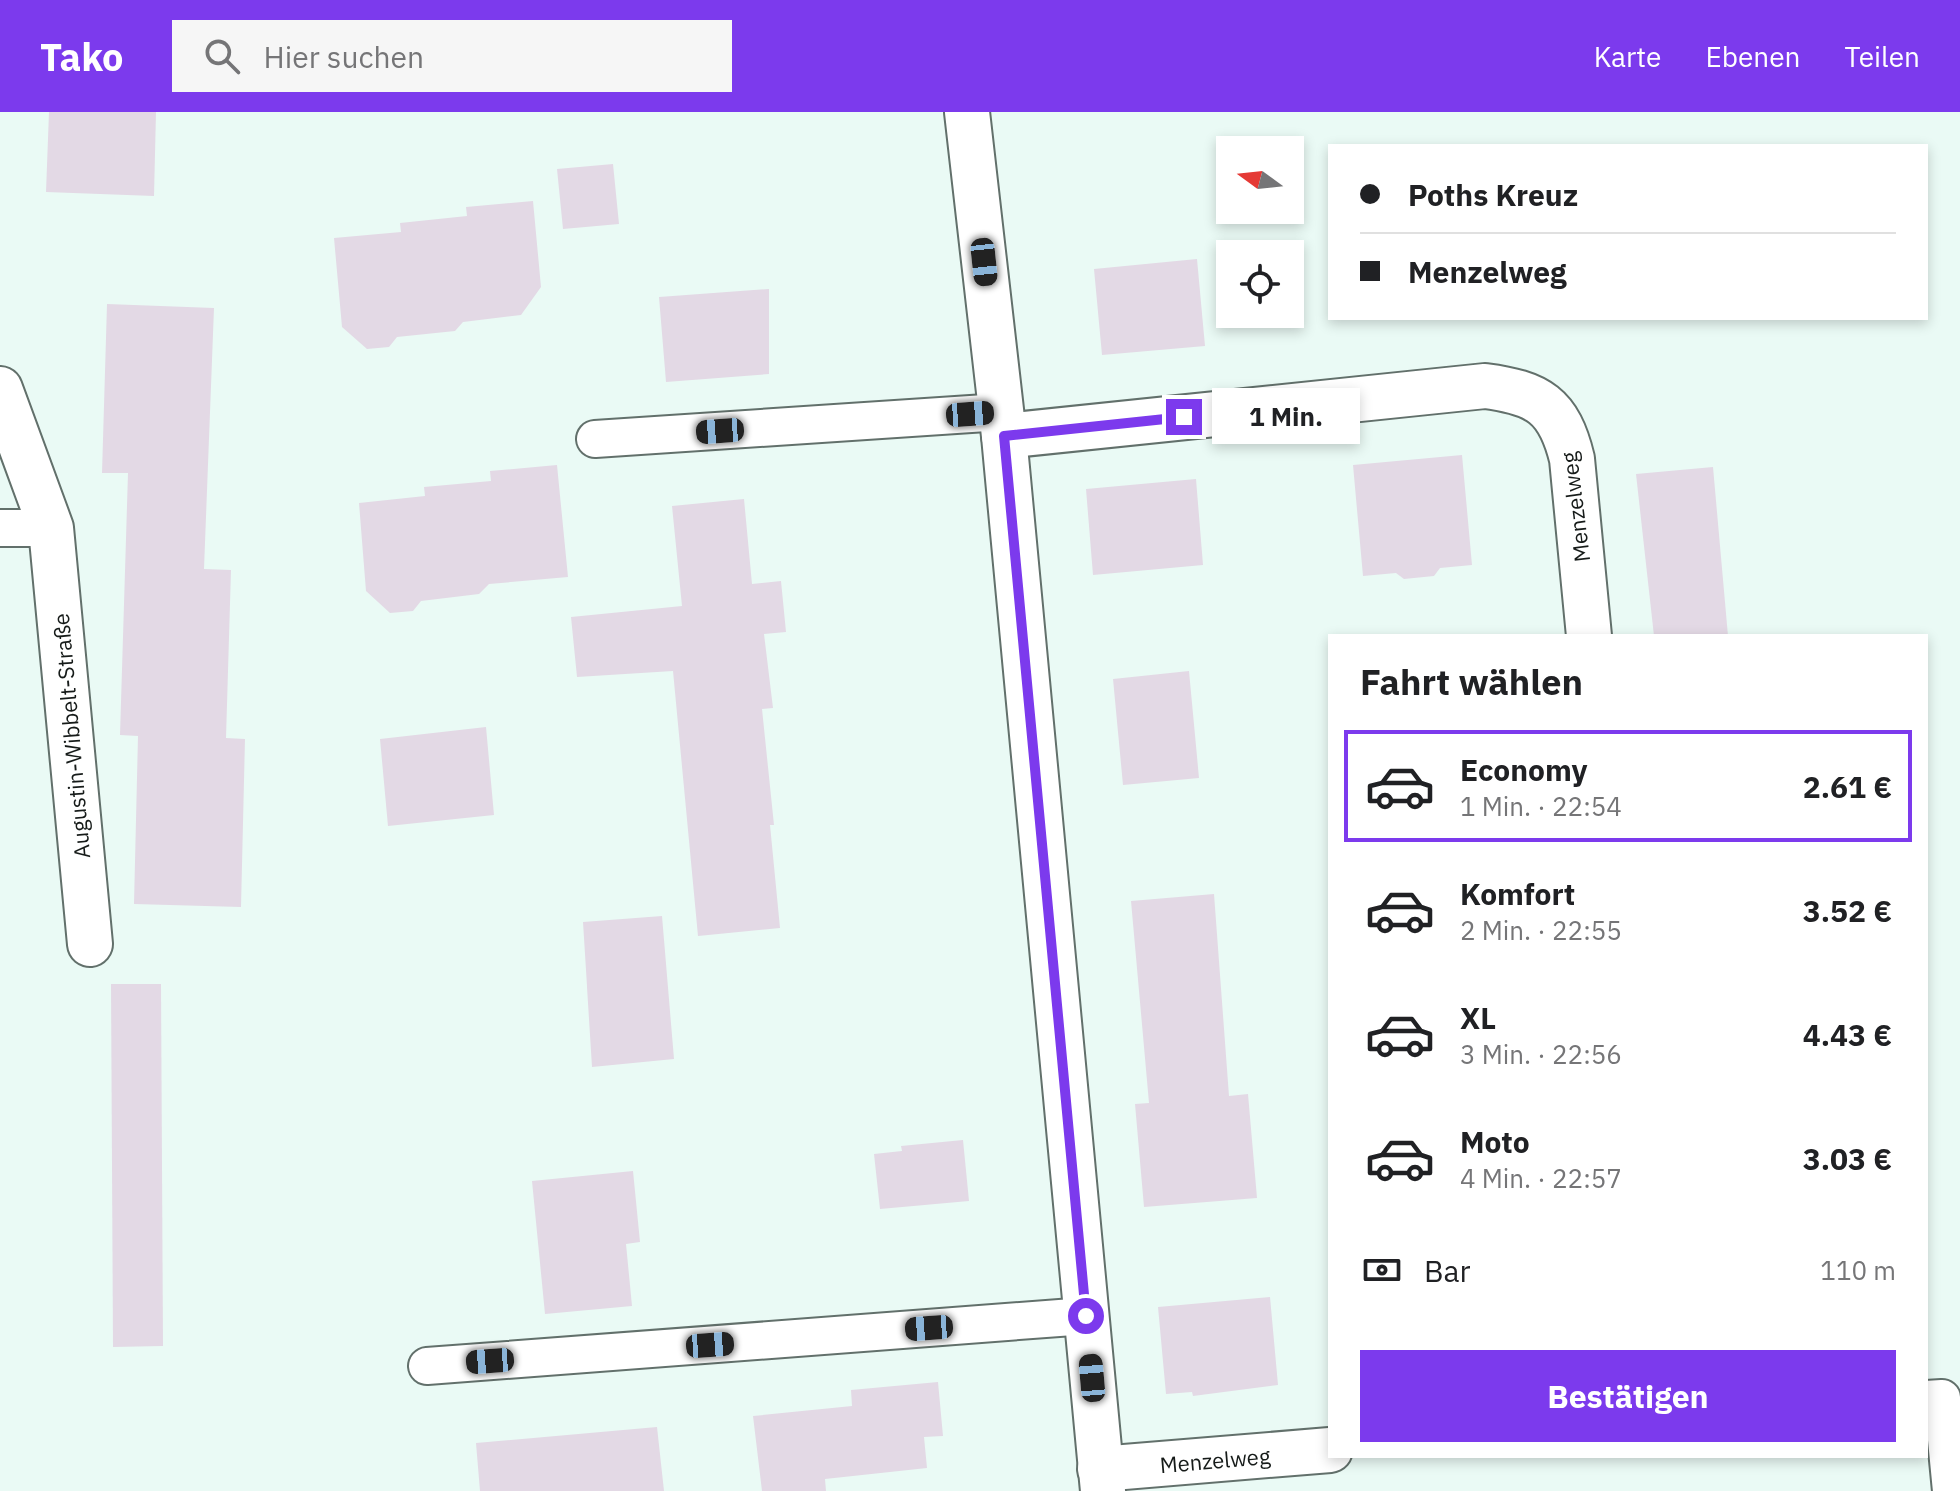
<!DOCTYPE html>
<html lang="de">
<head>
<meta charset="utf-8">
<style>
  :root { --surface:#fff; --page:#f6f6f6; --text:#202124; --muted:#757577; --line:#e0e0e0; --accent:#7c3aed }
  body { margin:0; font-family:"IBM Plex Sans",sans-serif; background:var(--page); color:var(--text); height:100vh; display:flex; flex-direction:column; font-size:30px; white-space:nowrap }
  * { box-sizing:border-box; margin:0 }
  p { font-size:26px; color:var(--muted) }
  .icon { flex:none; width:44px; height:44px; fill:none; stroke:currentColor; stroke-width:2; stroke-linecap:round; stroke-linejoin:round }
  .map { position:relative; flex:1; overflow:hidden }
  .sheet { position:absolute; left:1328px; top:522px; width:600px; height:824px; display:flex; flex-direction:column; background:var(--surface); border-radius:0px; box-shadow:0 4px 12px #0003 }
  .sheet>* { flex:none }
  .banner { position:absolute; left:1328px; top:32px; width:600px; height:176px; border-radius:0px; box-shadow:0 4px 12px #0003; display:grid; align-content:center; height:176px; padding:0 32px; background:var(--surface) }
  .needle { width:52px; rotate:285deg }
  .tools { position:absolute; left:1216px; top:24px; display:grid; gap:16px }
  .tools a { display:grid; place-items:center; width:88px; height:88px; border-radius:0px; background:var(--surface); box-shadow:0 4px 12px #0003; font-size:40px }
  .end { position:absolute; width:36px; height:36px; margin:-18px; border:10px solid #7c3aed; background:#fff; box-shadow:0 0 0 4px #fff }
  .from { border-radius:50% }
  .bubble { position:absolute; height:56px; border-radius:0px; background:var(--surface); box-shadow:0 4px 12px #0003; font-size:26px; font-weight:700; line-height:56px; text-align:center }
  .car { position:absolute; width:24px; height:48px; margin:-24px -12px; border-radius:10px; box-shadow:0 0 6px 2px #0007; background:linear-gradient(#222 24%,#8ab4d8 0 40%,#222 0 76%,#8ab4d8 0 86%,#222 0) }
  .banner b { display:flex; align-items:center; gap:28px; height:76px; font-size:30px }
  .banner b+b { border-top:2px solid var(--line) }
  .banner i { width:20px; height:20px; background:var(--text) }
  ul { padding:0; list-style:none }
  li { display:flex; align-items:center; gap:24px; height:112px; margin:0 16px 12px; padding:0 16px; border:4px solid transparent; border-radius:0px }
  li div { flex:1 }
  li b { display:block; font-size:30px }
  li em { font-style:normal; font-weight:700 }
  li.on { border-color:var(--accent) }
  li>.icon { width:72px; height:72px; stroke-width:1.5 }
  h2 { padding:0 32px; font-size:36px; line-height:96px }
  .pay { display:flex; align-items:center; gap:20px; height:88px; padding:0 32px; font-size:30px }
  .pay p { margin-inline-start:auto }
  .primary-button { display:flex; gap:16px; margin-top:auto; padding:16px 32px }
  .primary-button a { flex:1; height:92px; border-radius:0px; background:var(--accent); color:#fff; font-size:32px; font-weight:700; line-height:92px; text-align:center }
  header { display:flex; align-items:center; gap:48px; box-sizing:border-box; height:112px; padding:0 40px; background:var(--accent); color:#fff }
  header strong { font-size:38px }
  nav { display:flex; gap:44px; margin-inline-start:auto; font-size:28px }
  .search { width:560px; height:72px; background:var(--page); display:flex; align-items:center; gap:20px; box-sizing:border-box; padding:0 28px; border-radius:0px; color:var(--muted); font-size:30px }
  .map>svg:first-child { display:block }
  .building { fill:#e3d9e5 }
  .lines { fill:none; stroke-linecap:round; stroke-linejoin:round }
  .service-casing { stroke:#62706b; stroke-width:40 }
  .minor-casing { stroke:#62706b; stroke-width:48 }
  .service { stroke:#fff; stroke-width:36 }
  .minor { stroke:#fff; stroke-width:44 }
  .route { stroke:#7c3aed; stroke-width:10 }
  .labels { text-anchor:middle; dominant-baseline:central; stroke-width:8; stroke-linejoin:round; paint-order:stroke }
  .street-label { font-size:22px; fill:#161b19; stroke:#fff }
</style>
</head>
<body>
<header>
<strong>Tako</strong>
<div class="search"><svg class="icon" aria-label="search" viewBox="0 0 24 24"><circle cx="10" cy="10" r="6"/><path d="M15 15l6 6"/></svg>Hier suchen</div>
<nav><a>Karte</a><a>Ebenen</a><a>Teilen</a></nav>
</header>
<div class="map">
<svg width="1960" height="1379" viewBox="0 0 1960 1379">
  <rect width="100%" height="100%" fill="#eafaf5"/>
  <g class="building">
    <path d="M49 0H156L154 84 46 80Z"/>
    <path d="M613 52 619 112 563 117 557 57Z"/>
    <path d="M533 89 541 175 521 203 463 210 455 219 397 225 389 235 367 237 342 215 334 126 401 120 400 111 467 104 466 95Z"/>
    <path d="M1197 147 1205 234 1102 243 1094 157Z"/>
    <path d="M769 177V262L666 270 659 185Z"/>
    <path d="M107 192 214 196 204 457 231 458 226 626 245 627 241 795 134 792 138 624 120 623 128 361H102Z"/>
    <path d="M1462 343 1472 453 1440 456 1434 464 1404 467 1396 461 1363 464 1353 353Z"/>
    <path d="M557 353 568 465 489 472 479 482 421 489 413 499 390 501 366 479 359 391 425 384 424 375 491 369 490 359Z"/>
    <path d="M1713 355 1728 524H1654L1636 362Z"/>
    <path d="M1196 367 1203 453 1093 463 1086 377Z"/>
    <path d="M744 387 752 472 781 469 786 520 764 522 773 596 762 597 774 713H770L780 816 698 824 673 559 577 565 571 505 682 494 672 394Z"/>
    <path d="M1189 559 1199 666 1123 673 1113 567Z"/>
    <path d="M486 615 494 703 388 714 380 627Z"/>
    <path d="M1214 782 1229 984 1248 982 1257 1086 1144 1095 1135 992 1149 991 1131 789Z"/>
    <path d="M662 804 674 947 592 955 583 810Z"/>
    <path d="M111 872H161L163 1234 113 1235Z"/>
    <path d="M963 1028 969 1089 880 1097 874 1042 902 1039 901 1034Z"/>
    <path d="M633 1059 640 1130 626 1132 632 1194 545 1202 532 1069Z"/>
    <path d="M1270 1185 1278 1273 1193 1284 1192 1280 1166 1282 1158 1195Z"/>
    <path d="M938 1270 943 1324 924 1325 927 1356 825 1367 826 1379H762L753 1304 852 1294 851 1278Z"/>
    <path d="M657 1315 664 1379H480L476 1331Z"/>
  </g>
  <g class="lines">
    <defs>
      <g id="service">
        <path d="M595 327 1001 300"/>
        <path d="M0 416H51"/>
        <path d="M427 1254 1086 1204"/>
        <path d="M1926 1287 1942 1286 1951 1379"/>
      </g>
      <g id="minor">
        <path d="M967 0 1004 324 1103 1379"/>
        <path d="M0 277 51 416 90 832"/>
        <path d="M1004 324 1485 274C1538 281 1559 293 1572 347L1589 524"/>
        <path d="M1100 1357 1330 1338"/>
      </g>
    </defs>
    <use href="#service" class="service-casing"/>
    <use href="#minor" class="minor-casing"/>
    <use href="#service" class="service"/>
    <use href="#minor" class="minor"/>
  </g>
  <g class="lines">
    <path class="route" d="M1086 1204 1004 324 1184 305"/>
  </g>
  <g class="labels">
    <g class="street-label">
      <text transform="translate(1575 395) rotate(-97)">Menzelweg</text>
      <text transform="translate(71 624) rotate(-95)">Augustin-Wibbelt-Straße</text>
      <text transform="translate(1215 1348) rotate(-5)">Menzelweg</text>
    </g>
  </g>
</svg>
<div class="tools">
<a><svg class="needle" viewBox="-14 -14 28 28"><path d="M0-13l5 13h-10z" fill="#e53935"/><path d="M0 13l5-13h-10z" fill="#757577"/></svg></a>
<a><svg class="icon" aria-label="locate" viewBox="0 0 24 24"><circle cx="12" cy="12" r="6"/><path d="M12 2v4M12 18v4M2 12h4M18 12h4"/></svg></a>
</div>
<i class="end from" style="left:1086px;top:1204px"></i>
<i class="end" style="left:1184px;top:305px"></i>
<div class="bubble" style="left:1212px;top:276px;width:148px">1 Min.</div>
<i class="car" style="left:984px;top:150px;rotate:174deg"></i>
<i class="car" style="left:970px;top:302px;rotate:86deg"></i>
<i class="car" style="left:720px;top:319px;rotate:266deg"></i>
<i class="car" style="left:929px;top:1216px;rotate:266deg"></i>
<i class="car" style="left:710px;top:1233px;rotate:86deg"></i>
<i class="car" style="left:490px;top:1249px;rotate:266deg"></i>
<i class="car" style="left:1092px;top:1266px;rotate:355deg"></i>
<div class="banner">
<b><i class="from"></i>Poths Kreuz</b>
<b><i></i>Menzelweg</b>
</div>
<section class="sheet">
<h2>Fahrt wählen</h2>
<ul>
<li class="on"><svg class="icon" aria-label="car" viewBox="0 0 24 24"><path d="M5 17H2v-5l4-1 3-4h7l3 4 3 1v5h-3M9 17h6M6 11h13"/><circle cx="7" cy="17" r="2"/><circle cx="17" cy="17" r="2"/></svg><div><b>Economy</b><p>1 Min. · 22:54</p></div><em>2.61 €</em></li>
<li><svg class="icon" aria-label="car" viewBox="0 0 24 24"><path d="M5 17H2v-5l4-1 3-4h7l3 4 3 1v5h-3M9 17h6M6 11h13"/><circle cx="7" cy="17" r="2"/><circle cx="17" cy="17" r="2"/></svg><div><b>Komfort</b><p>2 Min. · 22:55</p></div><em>3.52 €</em></li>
<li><svg class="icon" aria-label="car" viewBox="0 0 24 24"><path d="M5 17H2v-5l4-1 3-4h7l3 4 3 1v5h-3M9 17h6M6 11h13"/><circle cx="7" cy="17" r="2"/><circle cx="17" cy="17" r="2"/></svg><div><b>XL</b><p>3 Min. · 22:56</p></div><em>4.43 €</em></li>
<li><svg class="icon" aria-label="car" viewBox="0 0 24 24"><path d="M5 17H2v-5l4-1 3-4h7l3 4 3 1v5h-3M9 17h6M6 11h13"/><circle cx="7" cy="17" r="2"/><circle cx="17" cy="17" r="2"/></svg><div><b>Moto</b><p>4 Min. · 22:57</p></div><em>3.03 €</em></li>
</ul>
<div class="pay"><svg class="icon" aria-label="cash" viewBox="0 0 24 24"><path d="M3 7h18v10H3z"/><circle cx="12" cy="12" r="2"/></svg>Bar<p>110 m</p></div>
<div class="primary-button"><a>Bestätigen</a></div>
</section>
</div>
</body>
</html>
